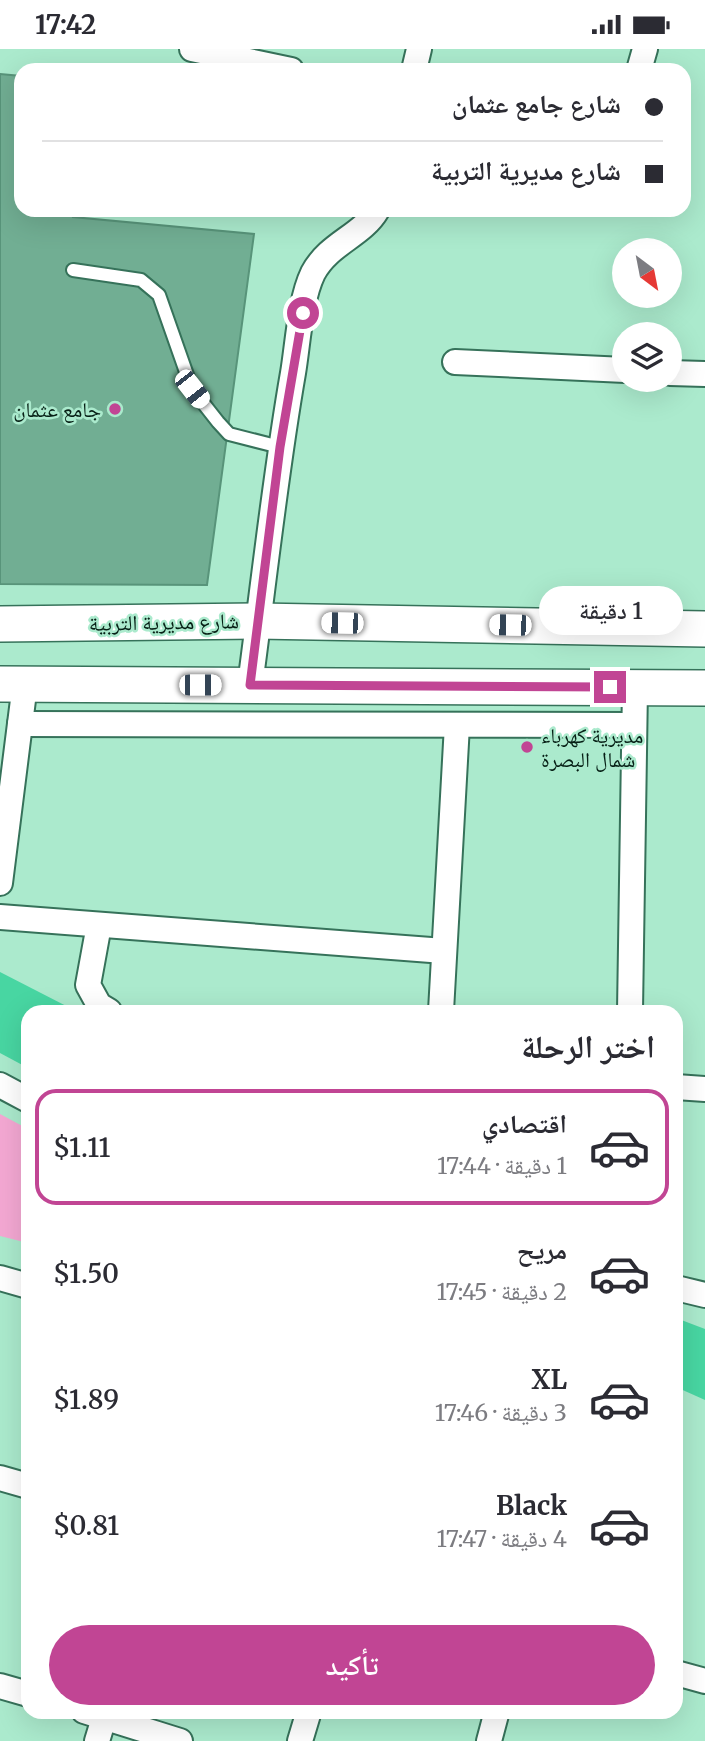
<!DOCTYPE html>
<html lang="ar">
<head>
<meta charset="utf-8">
<style>
  :root { --surface:#fff; --page:#f7f7f7; --text:#2b2b33; --muted:#7c7c81; --line:#e1e1e2; --accent:#c14594 }
  body { margin:0; font-family:Merriweather,"Noto Naskh Arabic",serif; background:var(--page); color:var(--text); direction:rtl; height:100vh; display:flex; flex-direction:column; font-size:26px; white-space:nowrap }
  * { box-sizing:border-box; margin:0 }
  p { font-size:23px; color:var(--muted) }
  .icon { flex:none; width:38px; height:38px; fill:none; stroke:currentColor; stroke-width:2; stroke-linecap:round; stroke-linejoin:round }
  .map { position:relative; flex:1; overflow:hidden; direction:ltr }
  .drawer { position:absolute; left:21px; top:956px; width:662px; height:714px; display:flex; flex-direction:column; background:var(--surface); border-radius:21px; box-shadow:0 7px 28px #0002; direction:rtl }
  .drawer>* { flex:none }
  .guide { position:absolute; left:14px; top:14px; width:677px; height:154px; border-radius:21px; box-shadow:0 7px 28px #0002; direction:rtl; display:grid; align-content:center; height:154px; padding:0 28px; background:var(--surface) }
  .needle { width:46px; rotate:148deg }
  .controls { position:absolute; left:612px; top:189px; display:grid; gap:14px }
  .controls a { display:grid; place-items:center; width:70px; height:70px; border-radius:50%; background:var(--surface); box-shadow:0 7px 28px #0002; font-size:35px }
  .end { position:absolute; width:32px; height:32px; margin:-16px; border:9px solid #c14594; background:#fff; box-shadow:0 0 0 4px #fff }
  .from { border-radius:50% }
  .bubble { position:absolute; height:49px; border-radius:24px; background:var(--surface); box-shadow:0 7px 28px #0002; font-size:23px; font-weight:600; line-height:49px; text-align:center; direction:rtl }
  .car { position:absolute; width:21px; height:42px; margin:-21px -10px; border-radius:9px; box-shadow:0 0 5px 2px #0007; background:linear-gradient(#fff 24%,#345 0 40%,#fff 0 76%,#345 0 86%,#fff 0) }
  .guide b { display:flex; align-items:center; gap:24px; height:66px; font-size:26px }
  .guide b+b { border-top:2px solid var(--line) }
  .guide i { width:18px; height:18px; background:var(--text) }
  ul { padding:0; list-style:none }
  li { display:flex; align-items:center; gap:21px; height:116px; margin:0 14px 10px; padding:0 14px; border:4px solid transparent; border-radius:21px }
  li div { flex:1 }
  li b { display:block; font-size:26px }
  li em { font-style:normal; font-weight:600 }
  li.current { border-color:var(--accent) }
  li>.icon { width:63px; height:63px; stroke-width:1.5 }
  h2 { padding:0 28px; font-size:32px; line-height:84px }
  .cta { display:flex; gap:14px; margin-top:auto; padding:14px 28px }
  .cta a { flex:1; height:80px; border-radius:42px; background:var(--accent); color:#fff; font-size:28px; font-weight:600; line-height:80px; text-align:center }
  .status { display:flex; justify-content:space-between; align-items:center; height:49px; padding:0 35px; background:var(--surface); direction:ltr }
  .status svg { height:19px; fill:currentColor }
  .map>svg:first-child { display:block }
  .green { fill:#f4a8d3 }
  .water { fill:#48d6a2 }
  .building { fill:#71ae93; stroke:#58947a; stroke-width:2 }
  .lines { fill:none; stroke-linecap:round; stroke-linejoin:round }
  .lane-casing { stroke:#36725a; stroke-width:16 }
  .street-casing { stroke:#36725a; stroke-width:28 }
  .secondary-casing { stroke:#36725a; stroke-width:38 }
  .lane { stroke:#fff; stroke-width:12 }
  .street { stroke:#fff; stroke-width:24 }
  .secondary { stroke:#fff; stroke-width:35 }
  .route { stroke:#c14594; stroke-width:9 }
  .poi-dot { fill:#c14594; stroke:#abeacd; stroke-width:2.5 }
  .labels { text-anchor:middle; dominant-baseline:central; stroke-width:5; stroke-linejoin:round; paint-order:stroke }
  .poi-label { font-size:21px; fill:#061f15; stroke:#abeacd; text-anchor:end }
  .street-label { font-size:21px; fill:#061f15; stroke:#abeacd }
</style>
</head>
<body>
<div class="status"><b>17:42</b><svg viewBox="0 0 49 12"><path d="M0 12V9h3v3zM5 12V6h3v6zM10 12V3h3v9zM15 12V0h3v12zM26 1h20v11H26zM47 4h2v5h-2z"/></svg></div>
<div class="map">
<svg width="705" height="1692" viewBox="0 0 705 1692">
  <rect width="100%" height="100%" fill="#abeacd"/>
  <path class="green" d="M0 1065 28 1080V1194L0 1187Z"/>
  <g class="water">
    <path d="M0 923 76 962H28V1019L0 1004Z"/>
    <path d="M676 1269 705 1280V1351L676 1338Z"/>
  </g>
  <path class="building" d="M0 25 21 27V161H74L73 168 254 185 207 536 0 535Z"/>
  <g class="lines">
    <defs>
      <path id="lane" d="M73 221 141 231 159 246 192 340 218 373 229 385 280 398"/>
      <g id="street">
        <path d="M192 0 291 21"/>
        <path d="M414 21 419 0"/>
        <path d="M639 21 645 0"/>
        <path d="M455 313 625 321"/>
        <path d="M670 324 705 325"/>
        <path d="M250 636C264 532 275 427 293 324 298 294 300 251 313 224 329 194 362 187 377 161"/>
        <path d="M20 675 634 676"/>
        <path d="M0 834 25 635"/>
        <path d="M0 868 444 902"/>
        <path d="M99 876 88 936 99 956 109 962"/>
        <path d="M441 962 457 676"/>
        <path d="M630 962 635 638"/>
        <path d="M0 1036 28 1051"/>
        <path d="M676 1038 705 1040"/>
        <path d="M0 1229 28 1237"/>
        <path d="M676 1239 705 1246"/>
        <path d="M0 1429 28 1437"/>
        <path d="M676 1624 705 1632"/>
        <path d="M0 1637 28 1645"/>
        <path d="M84 1662 180 1692"/>
        <path d="M97 1692 104 1669"/>
        <path d="M300 1692 309 1662"/>
        <path d="M489 1692 497 1662"/>
      </g>
      <g id="secondary">
        <path d="M0 575 258 572 705 580"/>
        <path d="M0 635 705 639"/>
      </g>
    </defs>
    <use href="#lane" class="lane-casing"/>
    <use href="#street" class="street-casing"/>
    <use href="#secondary" class="secondary-casing"/>
    <use href="#lane" class="lane"/>
    <use href="#street" class="street"/>
    <use href="#secondary" class="secondary"/>
  </g>
  <g class="lines">
    <path class="route" d="M303 264 280 398 250 636 610 638"/>
  </g>
  <g class="poi-dot">
    <circle cx="115" cy="360" r="7"/>
    <circle cx="527" cy="698" r="7"/>
  </g>
  <g class="labels">
    <g class="poi-label">
      <text x="101" y="360">جامع عثمان</text>
      <text x="541" y="686" text-anchor="start">مديرية كهرباء<tspan x="541" dy="24">شمال البصرة</tspan></text>
    </g>
    <g class="street-label">
      <text transform="translate(164 573) rotate(-1)">شارع مديرية التربية</text>
    </g>
  </g>
</svg>
<div class="controls">
<a><svg class="needle" viewBox="-14 -14 28 28"><path d="M0-13l5 13h-10z" fill="#e53935"/><path d="M0 13l5-13h-10z" fill="#7c7c81"/></svg></a>
<a><svg class="icon" aria-label="layers" viewBox="0 0 24 24"><path d="M12 4l9 5-9 5-9-5zM3 14l9 5 9-5"/></svg></a>
</div>
<i class="end from" style="left:303px;top:264px"></i>
<i class="end" style="left:610px;top:638px"></i>
<div class="bubble" style="left:539px;top:537px;width:144px">1 دقيقة</div>
<i class="car" style="left:192px;top:340px;rotate:142deg"></i>
<i class="car" style="left:342px;top:574px;rotate:271deg"></i>
<i class="car" style="left:510px;top:576px;rotate:271deg"></i>
<i class="car" style="left:200px;top:636px;rotate:90deg"></i>
<div class="guide">
<b><i class="from"></i>شارع جامع عثمان</b>
<b><i></i>شارع مديرية التربية</b>
</div>
<section class="drawer">
<h2>اختر الرحلة</h2>
<ul>
<li class="current"><svg class="icon" aria-label="car" viewBox="0 0 24 24"><path d="M5 17H2v-5l4-1 3-4h7l3 4 3 1v5h-3M9 17h6M6 11h13"/><circle cx="7" cy="17" r="2"/><circle cx="17" cy="17" r="2"/></svg><div><b>اقتصادي</b><p>1 دقيقة · 17:44</p></div><em>$1.11</em></li>
<li><svg class="icon" aria-label="car" viewBox="0 0 24 24"><path d="M5 17H2v-5l4-1 3-4h7l3 4 3 1v5h-3M9 17h6M6 11h13"/><circle cx="7" cy="17" r="2"/><circle cx="17" cy="17" r="2"/></svg><div><b>مريح</b><p>2 دقيقة · 17:45</p></div><em>$1.50</em></li>
<li><svg class="icon" aria-label="car" viewBox="0 0 24 24"><path d="M5 17H2v-5l4-1 3-4h7l3 4 3 1v5h-3M9 17h6M6 11h13"/><circle cx="7" cy="17" r="2"/><circle cx="17" cy="17" r="2"/></svg><div><b>XL</b><p>3 دقيقة · 17:46</p></div><em>$1.89</em></li>
<li><svg class="icon" aria-label="car" viewBox="0 0 24 24"><path d="M5 17H2v-5l4-1 3-4h7l3 4 3 1v5h-3M9 17h6M6 11h13"/><circle cx="7" cy="17" r="2"/><circle cx="17" cy="17" r="2"/></svg><div><b>Black</b><p>4 دقيقة · 17:47</p></div><em>$0.81</em></li>
</ul>
<div class="cta"><a>تأكيد</a></div>
</section>
</div>
</body>
</html>
